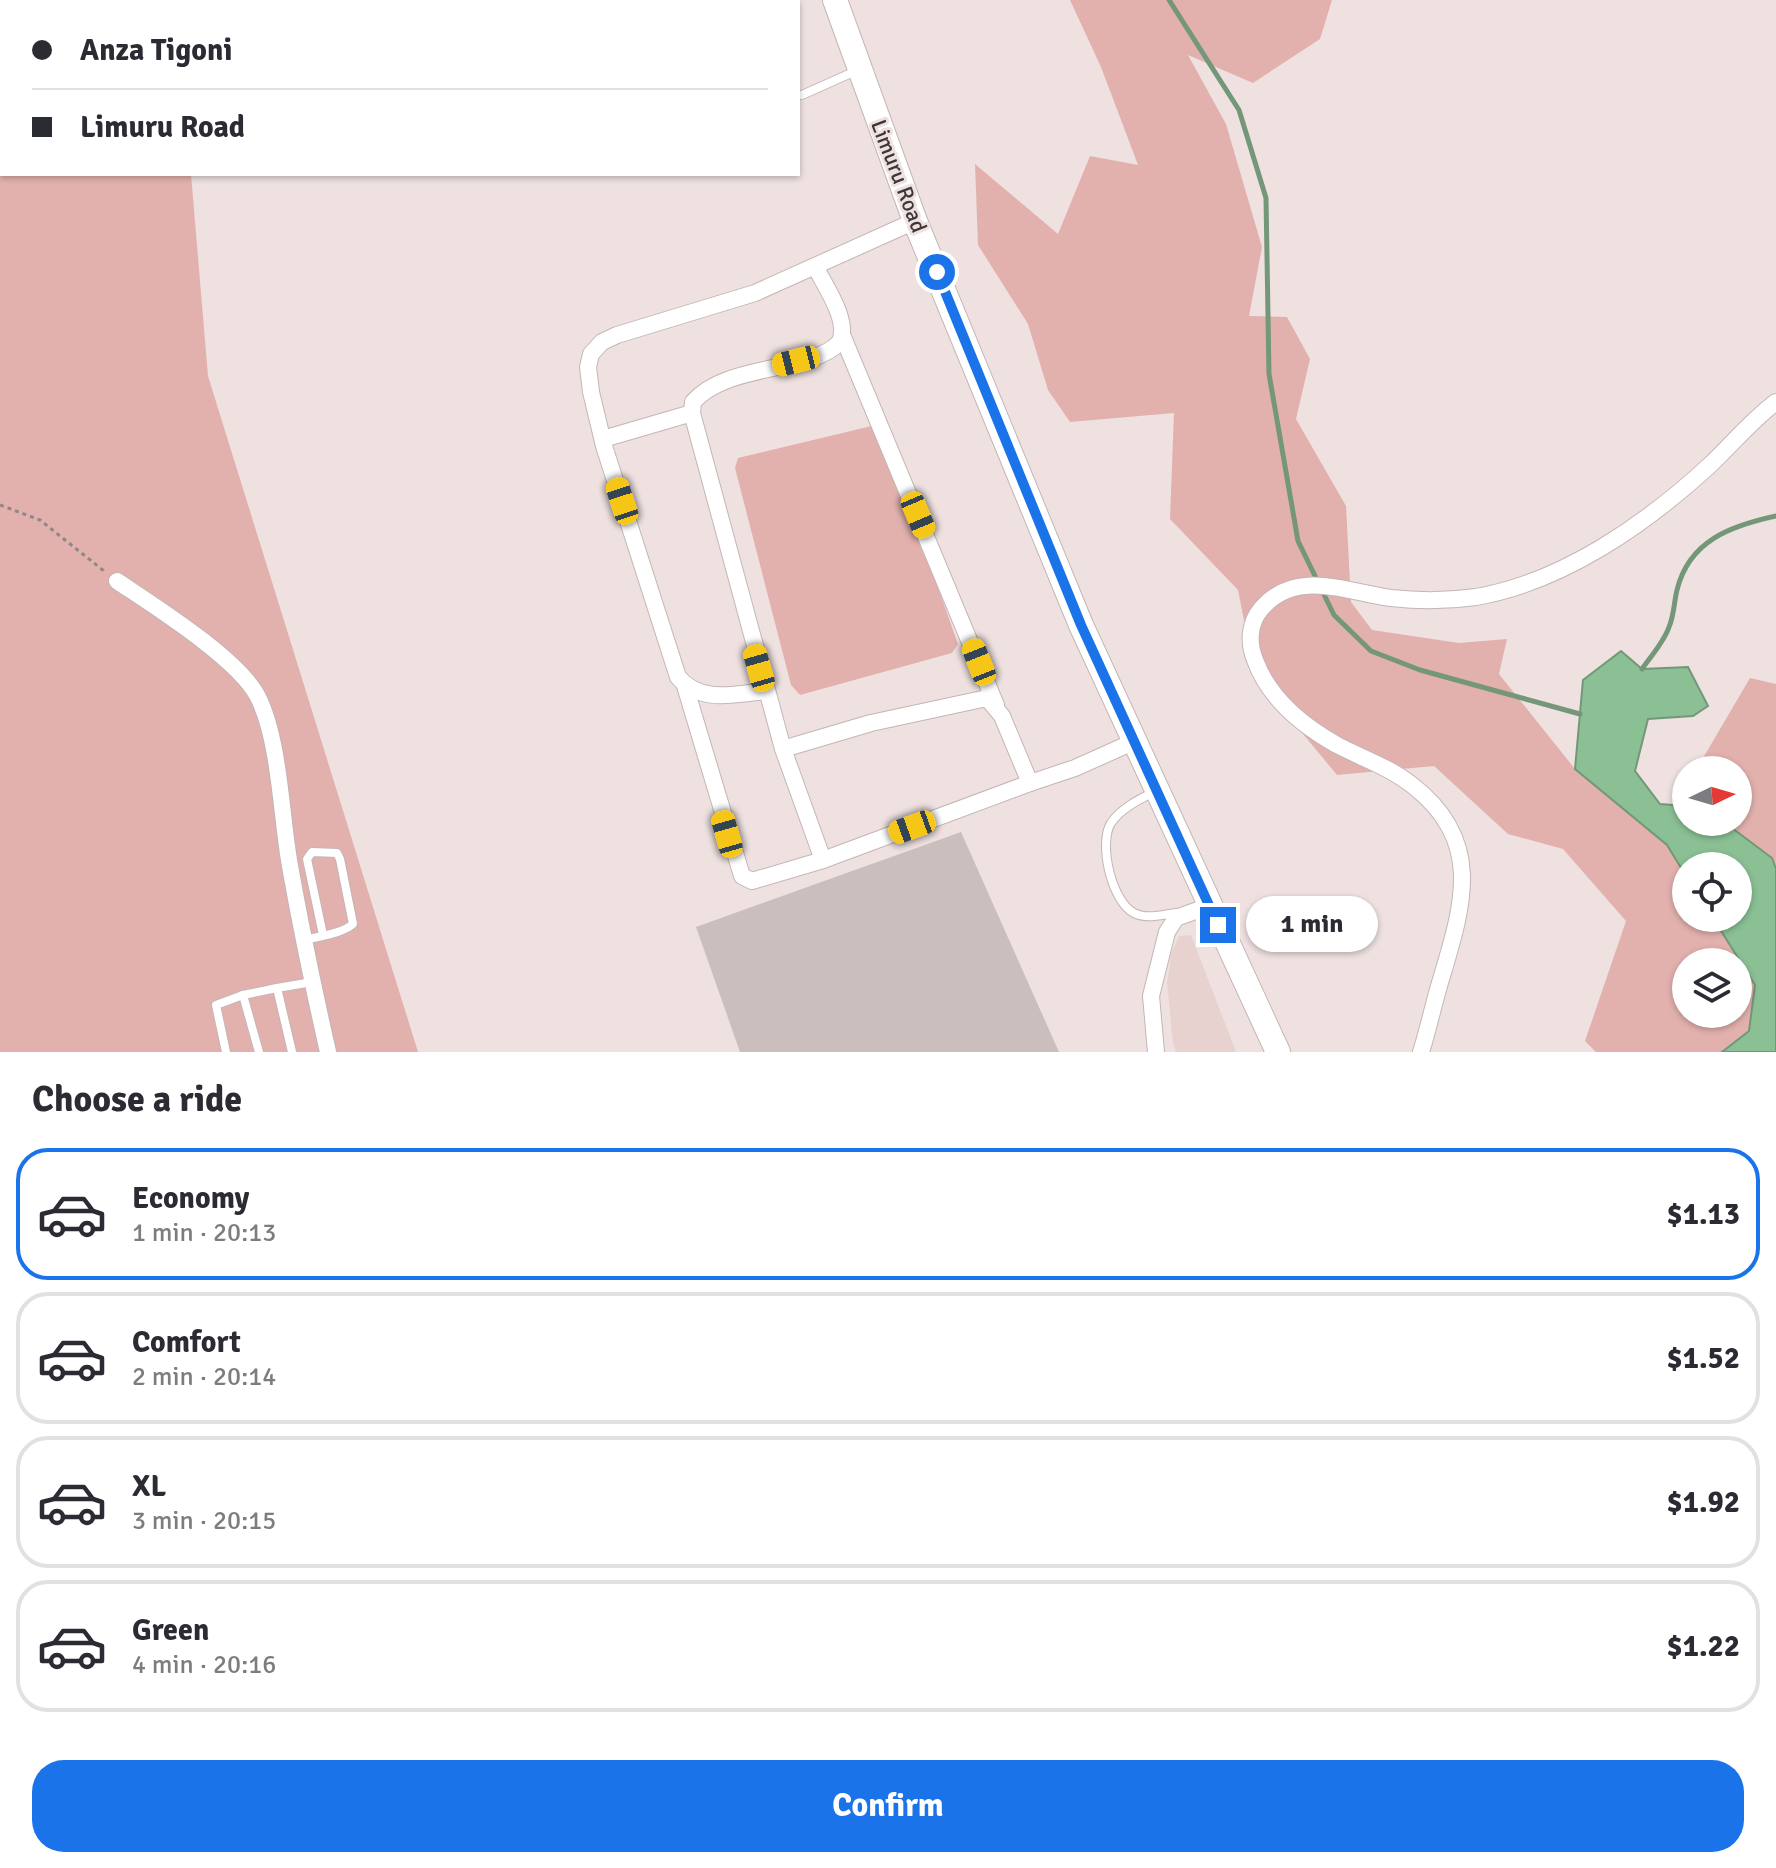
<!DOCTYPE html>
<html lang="en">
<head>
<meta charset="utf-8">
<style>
  :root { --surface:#fff; --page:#f7f7f7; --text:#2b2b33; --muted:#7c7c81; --line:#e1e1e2; --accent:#1a73e8 }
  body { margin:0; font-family:Signika,sans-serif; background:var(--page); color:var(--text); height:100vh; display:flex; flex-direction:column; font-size:30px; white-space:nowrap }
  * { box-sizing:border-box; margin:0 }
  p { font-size:26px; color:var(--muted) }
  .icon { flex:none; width:44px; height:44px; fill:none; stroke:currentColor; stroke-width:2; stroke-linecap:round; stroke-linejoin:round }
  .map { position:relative; height:1052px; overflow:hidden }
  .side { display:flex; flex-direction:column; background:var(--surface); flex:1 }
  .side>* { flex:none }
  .hud { position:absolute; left:0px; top:0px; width:800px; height:176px; box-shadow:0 2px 6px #0004; display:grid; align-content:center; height:176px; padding:0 32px; background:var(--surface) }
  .needle { width:52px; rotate:85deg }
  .buttons { position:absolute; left:1672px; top:756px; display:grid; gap:16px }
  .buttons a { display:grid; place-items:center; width:80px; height:80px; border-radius:50%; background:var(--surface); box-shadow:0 2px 6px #0004; font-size:40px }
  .end { position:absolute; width:36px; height:36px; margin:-18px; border:10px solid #1a73e8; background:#fff; box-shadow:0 0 0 4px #fff }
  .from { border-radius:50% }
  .bubble { position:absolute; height:56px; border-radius:28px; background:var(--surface); box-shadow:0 2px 6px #0004; font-size:26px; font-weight:700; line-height:56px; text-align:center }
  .car { position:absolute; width:24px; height:48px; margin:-24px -12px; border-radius:10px; box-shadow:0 0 6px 2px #0007; background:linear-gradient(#f5c518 24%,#345 0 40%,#f5c518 0 76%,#345 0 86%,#f5c518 0) }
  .hud b { display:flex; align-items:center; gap:28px; height:76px; font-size:30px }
  .hud b+b { border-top:2px solid var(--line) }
  .hud i { width:20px; height:20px; background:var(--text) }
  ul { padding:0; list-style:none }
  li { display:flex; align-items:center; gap:24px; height:132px; margin:0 16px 12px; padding:0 16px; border:4px solid var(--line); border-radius:32px }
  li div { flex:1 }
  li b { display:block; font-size:30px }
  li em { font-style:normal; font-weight:700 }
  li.current { border-color:var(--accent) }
  li>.icon { width:72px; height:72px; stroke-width:1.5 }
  h2 { padding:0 32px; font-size:36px; line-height:96px }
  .action { display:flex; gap:16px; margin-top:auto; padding:16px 32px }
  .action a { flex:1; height:92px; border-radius:32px; background:var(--accent); color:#fff; font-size:32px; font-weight:700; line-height:92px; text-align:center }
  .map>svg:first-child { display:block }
  .built { fill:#e7d2d0 }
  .green { fill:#e2b1ae; fill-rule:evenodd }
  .water { fill:#8ac094; stroke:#739778; stroke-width:2 }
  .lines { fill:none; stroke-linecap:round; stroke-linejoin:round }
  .stream { stroke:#739778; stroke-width:5 }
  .building { fill:#cbbfbe }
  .lane-casing { stroke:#c3b6b5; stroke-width:10 }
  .street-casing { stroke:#c3b6b5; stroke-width:18 }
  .secondary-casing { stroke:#c3b6b5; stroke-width:26 }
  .path { stroke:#908786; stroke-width:3; stroke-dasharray:4 4; stroke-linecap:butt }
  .lane { stroke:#fff; stroke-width:8 }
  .street { stroke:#fff; stroke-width:16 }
  .secondary { stroke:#fff; stroke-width:24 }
  .route { stroke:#1a73e8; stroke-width:10 }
  .labels { text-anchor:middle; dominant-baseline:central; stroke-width:6; stroke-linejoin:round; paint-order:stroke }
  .street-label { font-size:22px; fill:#3c3736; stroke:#eee1e0 }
</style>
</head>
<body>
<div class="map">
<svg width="1776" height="1052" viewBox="0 0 1776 1052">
  <rect width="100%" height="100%" fill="#eee1e0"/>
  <path class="built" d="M1191 935 1236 1052H1176L1173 1043 1167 983 1171 955 1179 936Z"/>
  <g class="green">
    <path d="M0 0H176L2 2V174H191L208 376 418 1052H0Z"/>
    <path d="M1070 0H1332L1320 39 1253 83 1188 55 1226 124 1262 247 1249 316 1287 317 1310 359 1296 419 1346 506 1351 602 1372 630 1459 643 1507 639 1499 674 1575 769 1667 845 1686 876V918H1713L1755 985 1749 1031 1722 1052H1596L1585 1041 1626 921 1563 849 1508 834 1434 766 1337 775 1255 676 1238 590 1170 519 1174 413 1070 422 1048 390 1028 324 978 245 975 164 1058 234 1090 156 1138 165 1101 67ZM1686 962H1738V1014H1686Z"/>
    <path d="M880 424 958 644 952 653 800 695 791 685 735 468 738 458Z"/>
    <path d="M1750 678 1776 684V868L1772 858 1724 822H1738V770H1696Z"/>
  </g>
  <path class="water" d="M1621 651 1642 669 1688 667 1708 706 1693 716 1648 719 1635 771 1660 804 1686 806V822H1724L1772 858 1776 869V1052H1722L1749 1031 1755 985 1713 918H1738V866H1686V876L1667 845 1575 769 1583 680Z"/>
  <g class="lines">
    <g class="stream">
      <path d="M1169 0 1239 110 1266 198 1269 374 1298 541 1334 615 1371 651 1420 670 1580 714"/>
      <path d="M1642 669C1651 656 1664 642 1669 627 1674 616 1674 602 1677 590 1689 541 1730 526 1776 516"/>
    </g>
  </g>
  <path class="building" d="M961 832 1059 1052H740L696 927Z"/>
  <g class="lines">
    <defs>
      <g id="lane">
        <path d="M802 95 858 70"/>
        <path d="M1156 791C1140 799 1121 808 1111 823 1098 844 1112 902 1134 913 1148 920 1163 914 1177 913"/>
        <path d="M305 940C320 936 341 934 353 924L340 859 337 853 312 852 307 859 323 935"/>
        <path d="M243 995 277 988"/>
        <path d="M226 1052 216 1005 243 995 259 1052"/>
        <path d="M292 1052 277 988 312 982"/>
      </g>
      <g id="street">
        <path d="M458 0 459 2"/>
        <path d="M698 2 703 0"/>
        <path d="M816 268C825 286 851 323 839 343 809 373 727 363 693 402L692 413 783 749 871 723 987 698 1002 716 1030 783 1075 768 1133 742"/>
        <path d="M843 337 996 705"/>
        <path d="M603 439 692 413"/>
        <path d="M117 581C154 606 239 659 258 697 280 741 281 817 290 866 301 928 314 990 328 1052"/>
        <path d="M685 686 742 876 752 881 823 860"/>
        <path d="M766 691C734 694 701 704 678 677L604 446 591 392 588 367 591 354 602 342 617 335 755 293 915 221"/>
        <path d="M783 749 823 860 1030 783"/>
        <path d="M1156 1052 1151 996 1167 932 1176 918 1209 906"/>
        <path d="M1421 1052C1429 1027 1434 1001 1442 976 1464 902 1483 840 1412 785 1389 767 1362 758 1337 745 1303 726 1269 699 1255 660 1248 643 1249 623 1261 609 1295 568 1347 592 1391 598 1418 601 1448 601 1476 597 1563 582 1646 524 1710 465 1732 444 1752 420 1776 402"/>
      </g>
      <path id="secondary" d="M835 0 915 221 1081 625 1278 1052"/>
    </defs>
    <use href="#lane" class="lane-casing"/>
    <use href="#street" class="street-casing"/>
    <use href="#secondary" class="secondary-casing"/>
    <path class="path" d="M0 505 40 520 104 571"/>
    <use href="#lane" class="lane"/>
    <use href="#street" class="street"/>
    <use href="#secondary" class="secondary"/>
  </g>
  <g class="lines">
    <path class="route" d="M937 272 1081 625 1218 925"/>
  </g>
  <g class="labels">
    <g class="street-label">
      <text transform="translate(899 176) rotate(69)">Limuru Road</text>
    </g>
  </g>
</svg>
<div class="buttons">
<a><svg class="needle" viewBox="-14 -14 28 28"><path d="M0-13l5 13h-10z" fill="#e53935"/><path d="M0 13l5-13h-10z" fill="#7c7c81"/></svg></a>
<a><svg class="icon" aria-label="locate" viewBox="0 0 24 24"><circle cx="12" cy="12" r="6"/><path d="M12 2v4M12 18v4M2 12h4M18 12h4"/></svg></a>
<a><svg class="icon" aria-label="layers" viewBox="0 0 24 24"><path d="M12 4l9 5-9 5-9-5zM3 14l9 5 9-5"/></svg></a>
</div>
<i class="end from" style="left:937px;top:272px"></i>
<i class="end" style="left:1218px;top:925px"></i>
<div class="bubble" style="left:1246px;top:896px;width:132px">1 min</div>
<i class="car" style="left:796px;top:361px;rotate:256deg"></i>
<i class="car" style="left:622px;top:501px;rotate:342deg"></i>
<i class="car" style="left:918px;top:515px;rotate:157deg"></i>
<i class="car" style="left:979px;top:662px;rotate:338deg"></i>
<i class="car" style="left:759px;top:668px;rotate:344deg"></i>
<i class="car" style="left:912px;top:827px;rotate:250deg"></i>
<i class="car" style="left:727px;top:834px;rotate:344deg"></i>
<div class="hud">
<b><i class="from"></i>Anza Tigoni</b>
<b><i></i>Limuru Road</b>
</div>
</div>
<section class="side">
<h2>Choose a ride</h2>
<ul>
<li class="current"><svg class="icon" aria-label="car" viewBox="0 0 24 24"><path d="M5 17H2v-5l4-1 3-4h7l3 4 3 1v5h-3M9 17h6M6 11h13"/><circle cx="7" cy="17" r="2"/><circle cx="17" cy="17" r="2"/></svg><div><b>Economy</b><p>1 min · 20:13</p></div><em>$1.13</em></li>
<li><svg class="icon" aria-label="car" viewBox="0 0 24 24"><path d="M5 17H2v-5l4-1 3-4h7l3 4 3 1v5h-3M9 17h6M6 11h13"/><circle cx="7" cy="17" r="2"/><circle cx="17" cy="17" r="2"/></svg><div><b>Comfort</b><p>2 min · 20:14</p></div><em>$1.52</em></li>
<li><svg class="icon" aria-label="car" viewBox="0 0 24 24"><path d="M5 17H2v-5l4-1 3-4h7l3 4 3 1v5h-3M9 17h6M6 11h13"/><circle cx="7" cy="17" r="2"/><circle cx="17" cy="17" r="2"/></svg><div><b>XL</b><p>3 min · 20:15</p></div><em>$1.92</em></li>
<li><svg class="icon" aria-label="car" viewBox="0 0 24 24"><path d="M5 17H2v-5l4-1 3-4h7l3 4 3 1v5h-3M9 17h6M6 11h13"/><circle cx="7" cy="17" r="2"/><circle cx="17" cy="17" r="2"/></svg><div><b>Green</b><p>4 min · 20:16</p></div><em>$1.22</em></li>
</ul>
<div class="action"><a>Confirm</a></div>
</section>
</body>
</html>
